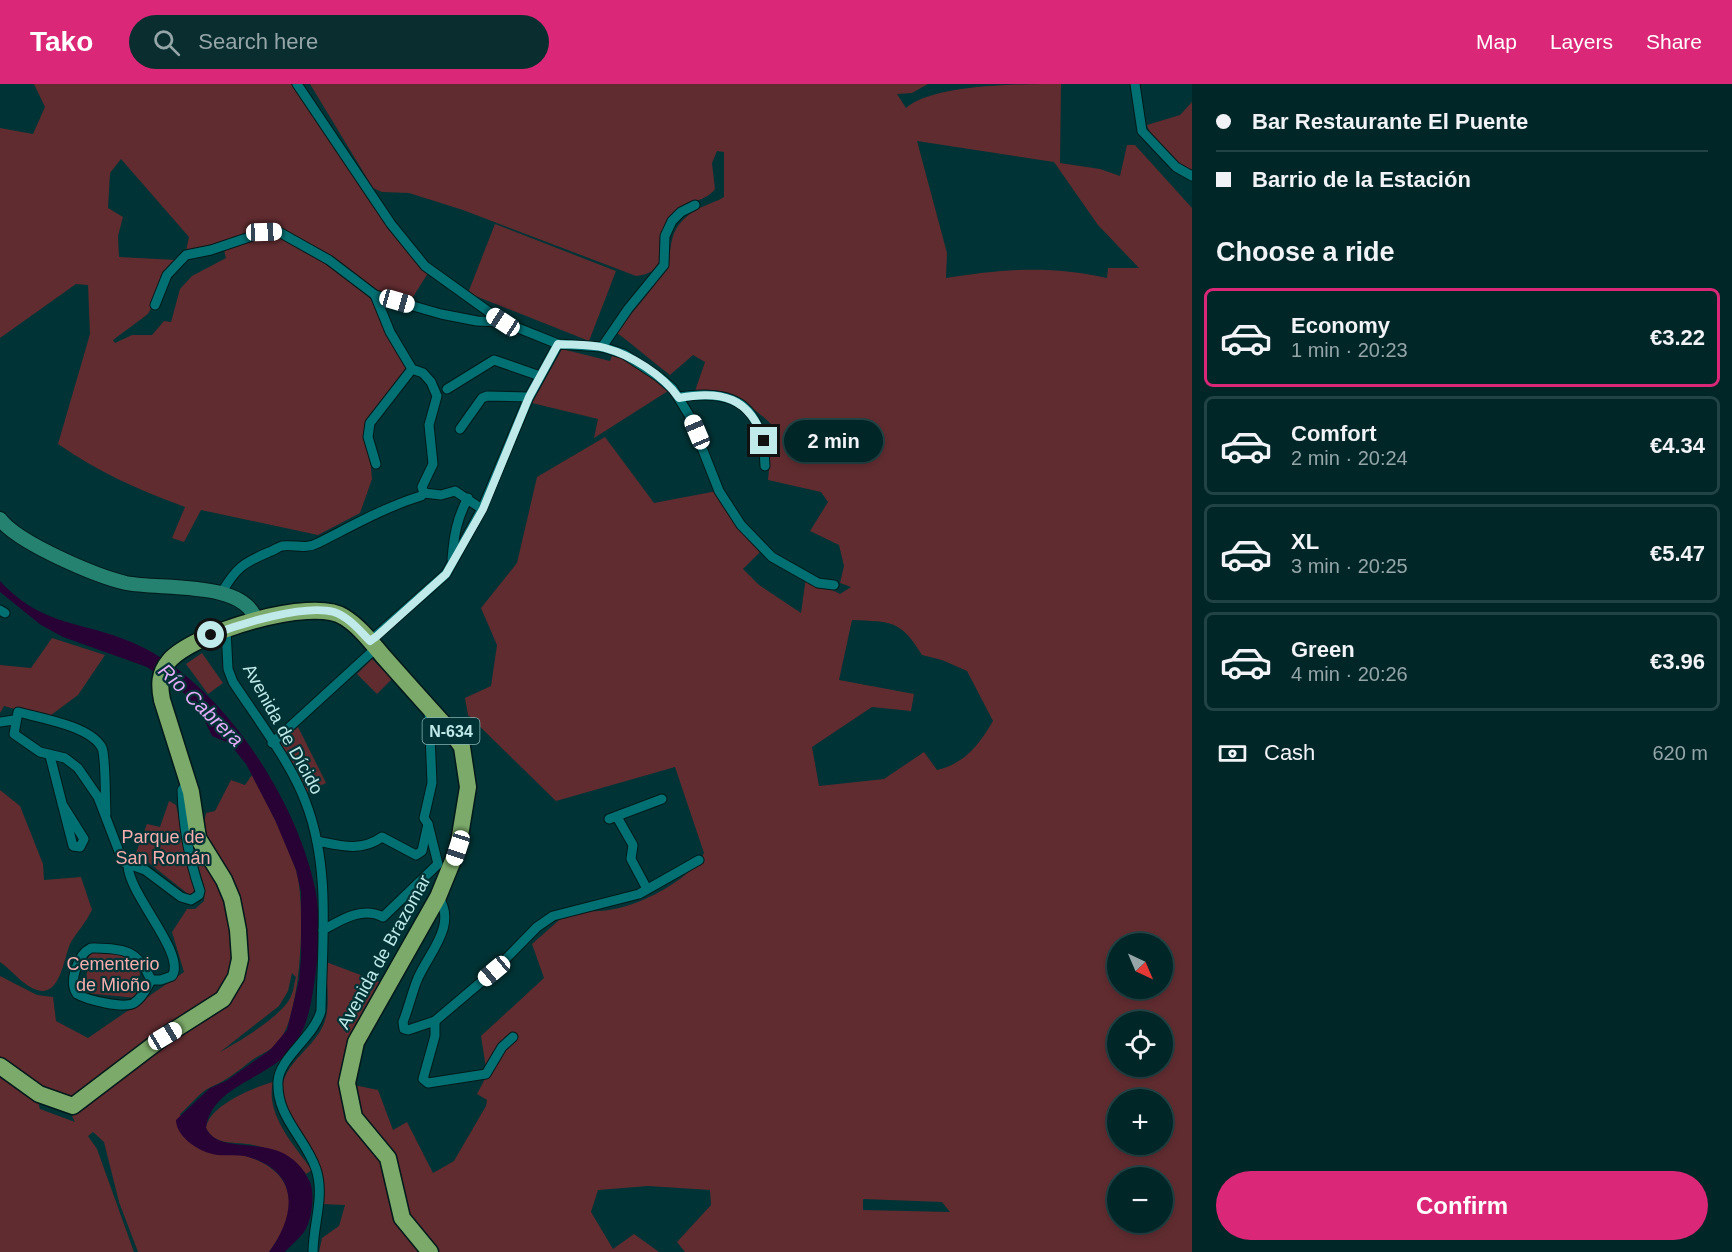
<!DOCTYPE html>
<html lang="en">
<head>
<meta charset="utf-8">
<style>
  :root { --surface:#002628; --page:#0a2e30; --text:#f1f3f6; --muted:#95a5a8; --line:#224345; --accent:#db2777 }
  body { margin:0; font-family:Arial,sans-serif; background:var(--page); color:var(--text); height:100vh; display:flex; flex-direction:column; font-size:22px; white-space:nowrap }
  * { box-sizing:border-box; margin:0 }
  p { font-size:20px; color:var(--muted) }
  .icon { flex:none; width:33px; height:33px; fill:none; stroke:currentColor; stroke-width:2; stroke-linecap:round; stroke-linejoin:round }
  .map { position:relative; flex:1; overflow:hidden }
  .sheet { display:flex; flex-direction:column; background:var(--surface); width:540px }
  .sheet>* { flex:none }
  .top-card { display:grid; align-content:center; height:132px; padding:0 24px; background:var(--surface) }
  .needle { width:39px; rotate:136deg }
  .buttons { position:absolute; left:1107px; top:849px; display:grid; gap:12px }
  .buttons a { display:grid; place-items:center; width:66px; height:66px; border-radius:50%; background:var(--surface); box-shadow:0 3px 9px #0003,0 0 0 2px var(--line); font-size:30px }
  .end { position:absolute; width:27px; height:27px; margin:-14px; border:8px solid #c0e9e9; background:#111; box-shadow:0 0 0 3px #111 }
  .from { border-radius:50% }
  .bubble { position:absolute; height:42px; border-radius:21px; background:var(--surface); box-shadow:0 3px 9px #0003,0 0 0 2px var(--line); font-size:20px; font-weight:800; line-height:42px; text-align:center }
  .car { position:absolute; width:18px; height:36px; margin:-18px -9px; border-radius:8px; box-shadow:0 0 4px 2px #0007; background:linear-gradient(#fff 24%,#345 0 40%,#fff 0 76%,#345 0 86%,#fff 0) }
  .top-card b { display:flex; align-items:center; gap:21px; height:57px; font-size:22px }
  .top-card b+b { border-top:2px solid var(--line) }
  .top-card i { width:15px; height:15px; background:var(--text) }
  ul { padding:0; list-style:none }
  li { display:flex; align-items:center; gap:18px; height:99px; margin:0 12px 9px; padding:0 12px; border:3px solid var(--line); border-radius:9px }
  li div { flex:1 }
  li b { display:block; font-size:22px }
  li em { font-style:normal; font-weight:800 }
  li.active { border-color:var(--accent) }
  li>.icon { width:54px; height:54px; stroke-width:1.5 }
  h2 { padding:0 24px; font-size:27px; line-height:72px }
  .pay { display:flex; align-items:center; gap:15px; height:66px; padding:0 24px; font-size:22px }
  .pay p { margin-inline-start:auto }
  .button { display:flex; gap:12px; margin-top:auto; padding:12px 24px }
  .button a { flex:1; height:69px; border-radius:36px; background:var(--accent); color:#fff; font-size:24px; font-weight:800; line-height:69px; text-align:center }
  header { display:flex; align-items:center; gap:36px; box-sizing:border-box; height:84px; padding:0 30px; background:var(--accent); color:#fff }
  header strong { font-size:28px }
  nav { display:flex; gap:33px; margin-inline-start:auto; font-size:21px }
  .search { width:420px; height:54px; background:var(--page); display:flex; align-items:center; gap:15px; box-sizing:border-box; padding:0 21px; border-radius:33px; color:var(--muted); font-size:22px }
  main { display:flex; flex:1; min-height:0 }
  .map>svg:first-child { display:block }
  .green { fill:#602c30; fill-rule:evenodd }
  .water { fill:#290235 }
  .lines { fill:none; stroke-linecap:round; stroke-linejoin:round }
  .street-casing { stroke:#00191a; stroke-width:11 }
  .secondary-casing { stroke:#00191a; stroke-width:16 }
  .highway-casing { stroke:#00191a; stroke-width:19 }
  .street { stroke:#007073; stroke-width:9 }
  .secondary { stroke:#258170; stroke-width:14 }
  .highway { stroke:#7caa6a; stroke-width:16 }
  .route { stroke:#c0e9e9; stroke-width:8 }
  .labels { text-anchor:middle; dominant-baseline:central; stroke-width:4.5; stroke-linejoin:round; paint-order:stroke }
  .shield { fill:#003335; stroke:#86b2b3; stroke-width:1.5 }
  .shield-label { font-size:16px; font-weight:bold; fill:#c0e9e9 }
  .street-label { font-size:18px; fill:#c0e9e9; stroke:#003335 }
  .park-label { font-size:18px; fill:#faadaf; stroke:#003335 }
  .water-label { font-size:20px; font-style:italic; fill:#e5acf8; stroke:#003335 }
</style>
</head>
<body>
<header>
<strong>Tako</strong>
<div class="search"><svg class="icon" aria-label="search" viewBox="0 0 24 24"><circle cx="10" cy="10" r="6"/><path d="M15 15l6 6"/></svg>Search here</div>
<nav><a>Map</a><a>Layers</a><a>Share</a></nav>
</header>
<main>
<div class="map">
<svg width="1192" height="1168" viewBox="0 0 1192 1168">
  <rect width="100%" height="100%" fill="#003335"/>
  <g class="green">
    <path d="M34 0H291L374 124 417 180 428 189 411 216 409 217 375 207 326 170 283 147 186 167 189 153 121 75 110 89 108 124 123 133 118 152 119 173 176 176 148 230 113 256 115 259 132 251H152L164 237 171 238 180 205 192 192 226 174 224 166 257 152 277 150 328 178 369 212 405 279V285L367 340 372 395 360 429 318 451 201 426 184 458 172 454 185 423C139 406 98 388 58 360L90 250 88 201 76 200 0 254V44L33 50 45 23Z"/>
    <path d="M310 0H928L912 9 897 10 906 24C933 0 1019 0 1061 0L1060 79 1100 85 1120 92 1127 61H1135L1192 124V1168H685L677 1158 711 1121 710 1106 648 1102 598 1106 591 1128 613 1165 634 1150 659 1168H433L408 1137 366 1043 349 1000 378 1006 393 1046 407 1038 433 1089 454 1077 486 1022 487 1016 477 1010 487 991 481 952 544 894 532 860 574 823C609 840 687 802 704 769L675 683 556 717 468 631 465 614 491 602 497 561 481 524 517 479 537 393 605 353 654 419 717 407 726 426 761 467 743 485 759 501 801 529 806 493 840 510 851 503 840 499 844 482 839 461 810 447 828 418 821 408 768 396 773 342C747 316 730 311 695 307L705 278 693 271 670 291C651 277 635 262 616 248 631 229 650 209 663 189 675 169 665 153 685 134 699 121 711 121 724 113V68L717 67 712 79 715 105C705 119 682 117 672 131 653 158 674 188 636 192L463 126 409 109 382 108 373 104ZM917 57 1054 78 1098 141 1139 184H1108L1107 194C1049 181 1004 185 946 194L947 169ZM852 536C891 538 900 535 922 571L942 576 967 587 993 637C979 661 964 680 937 686L924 668 884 695 819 702 812 663 872 623 911 627 914 610 839 596ZM1118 860H1162V904H1118ZM1118 938H1162V982H1118ZM1118 1016H1162V1060H1118ZM1118 1094H1162V1138H1118ZM863 1115 942 1118 950 1128 863 1126Z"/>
    <path d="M1192 18V86C1176 81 1152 57 1147 41L1180 31Z"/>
    <path d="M495 140 616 187 589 257 468 209Z"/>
    <path d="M562 265 610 277 613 269 647 290 668 307 594 354 598 335 532 319Z"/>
    <path d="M52 554 105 571 78 611 47 634 4 622 0 629V581L31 584Z"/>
    <path d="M202 569 223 599 208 610 186 580Z"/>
    <path d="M372 575 392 595 377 610 357 590Z"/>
    <path d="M298 643 326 699 307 708 279 660Z"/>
    <path d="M252 691C268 722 285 752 296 786 306 818 302 933 278 958 271 967 261 970 252 976 238 987 227 996 211 1003 199 1008 190 1022 180 1030L190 1058 197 1063C214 1068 235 1068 252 1074 301 1093 296 1132 269 1168H138L119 1118 104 1058 93 1048 88 1052 97 1065 134 1168H0V991L37 1015 40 1025 75 1038 72 1032 87 1023 163 959 232 916 242 898 214 768 203 744 206 729 215 727 231 696 245 701ZM292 889 296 893C294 899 294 906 291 912 284 931 238 958 220 968L279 922 288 907Z"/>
    <path d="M0 706 20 722 43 780 44 796 81 793 92 826C86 838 78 847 71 858 64 871 61 914 37 906 23 902 12 886 0 878Z"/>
    <path d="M169 717 176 721 194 805 193 810H188L149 779 134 774 147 740 160 743Z"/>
    <path d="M204 774 228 822 234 876 223 907 77 1015 48 1007 0 977V892L37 911 53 913 56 937 88 954 184 888 172 848 187 825H195L204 817 205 805 197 778Z"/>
    <path d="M89 867 130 872 140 889 137 914 85 909Z"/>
    <path d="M326 878 382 899 341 990 386 1087 389 1120 400 1140 423 1168H319L322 1154 339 1142 345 1121 321 1120C321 1109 324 1093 320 1083 310 1060 286 1042 282 1015 277 978 319 965 326 933 330 916 326 895 326 878Z"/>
    <path d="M273 998C265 1030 294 1061 312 1086L306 1090C294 1073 273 1065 253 1061 236 1057 215 1063 206 1044 209 1022 252 1004 273 998Z"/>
  </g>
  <path class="water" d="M0 497C45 546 88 536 142 563 224 603 297 717 315 804 322 839 318 879 312 913 308 935 303 953 287 970 263 995 211 1004 206 1044 222 1077 284 1041 310 1098 315 1110 312 1137 304 1148 299 1155 291 1161 285 1168H269C297 1130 300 1086 245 1072 233 1070 220 1073 209 1069 195 1065 176 1051 176 1036L210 1004 226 997 270 966 287 946 299 896 301 875V808L296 786 275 736 246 680 229 659 212 652 201 629 185 610 147 583 63 553 41 541 0 508Z"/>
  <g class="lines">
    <defs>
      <g id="street">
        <path d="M297 0 391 140 425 182 503 238 558 260 602 263 624 270 659 293 673 305 689 331 719 407 741 441 772 473 818 499 834 501"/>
        <path d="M1135 0 1142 47 1176 83 1192 92"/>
        <path d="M155 221 167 191 186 171 211 166 264 148H279L329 176 375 211 441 230 477 237 501 238"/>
        <path d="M602 263 628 225 664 181 665 152 672 137 681 128 695 121"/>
        <path d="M447 305 494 276 540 292"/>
        <path d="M679 313C737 304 763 323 765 382"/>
        <path d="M460 345 482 314 487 312 529 313"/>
        <path d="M376 380 368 353 370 339 412 285"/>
        <path d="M424 409 441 411 455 407 482 425"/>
        <path d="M452 475C454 451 457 434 468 414"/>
        <path d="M222 508C236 484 243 479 269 468 273 467 278 463 282 462 294 460 305 466 318 459 352 442 385 423 421 412L424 409 422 403 433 380 429 341 437 312 431 298 423 289 412 285 390 248 375 211"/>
        <path d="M0 526 5 529"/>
        <path d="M226 545 228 585 233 598C256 633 292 680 306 719 331 784 322 858 321 927 314 953 280 973 278 997 276 1033 305 1053 316 1085 325 1112 313 1141 313 1168"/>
        <path d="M370 557 446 490 482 425 529 313 558 260"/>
        <path d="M0 638 14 636"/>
        <path d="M272 659 376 564"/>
        <path d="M50 672 73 762 80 763 84 755 62 720"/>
        <path d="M106 730C105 717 106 674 102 664 91 642 40 634 18 628L14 650 40 668 65 674 78 684 98 713 123 778 145 786 181 813 191 816 199 811 200 807C189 775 183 740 182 706L188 699"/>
        <path d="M617 733 633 761 631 775 647 805"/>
        <path d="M609 735 662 715"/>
        <path d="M317 757C341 762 361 768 382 753L416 771 422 767 428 740 424 734 432 699 429 626"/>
        <path d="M128 781C128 810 187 870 172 892L161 896H151"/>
        <path d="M438 813C458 840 429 869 418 894 412 908 409 923 403 938L404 945 408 946 435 937 494 887 537 843 553 832 639 810 699 776"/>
        <path d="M323 846C341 836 362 822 383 833L438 780 428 740"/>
        <path d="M91 864C123 865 137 864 151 896 147 904 142 914 134 919 124 925 87 916 77 910 68 898 78 870 91 864Z"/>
        <path d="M435 937V952L423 995 428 999 486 990 502 963 513 953"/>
      </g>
      <path id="secondary" d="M0 435C18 459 96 492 126 499 161 506 244 496 256 536"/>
      <path id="highway" d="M0 982 39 1010 73 1022 165 952 223 915 236 893 240 875 238 846 232 815 224 796 198 754 191 708 162 616C159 601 159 589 169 577 193 549 312 512 344 533 359 542 371 558 383 572 406 598 429 624 453 650L462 663 468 703 458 764 438 813 356 958 347 999 354 1033 388 1074 402 1134 430 1168"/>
    </defs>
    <use href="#street" class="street-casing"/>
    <use href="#secondary" class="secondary-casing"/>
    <use href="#highway" class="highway-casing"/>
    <use href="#street" class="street"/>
    <use href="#secondary" class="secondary"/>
    <use href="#highway" class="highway"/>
  </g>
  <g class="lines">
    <path class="route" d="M211 551C240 540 304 520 334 528 349 533 360 547 370 557L377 552 446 490 483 425 529 313 558 260C573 261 591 260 605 264 631 271 663 291 679 314 721 306 750 313 764 357"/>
  </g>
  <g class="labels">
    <rect class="shield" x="422.5" y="634" width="57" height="26" rx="4.5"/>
    <g class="shield-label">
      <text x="451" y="647">N-634</text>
    </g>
    <g class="street-label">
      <text transform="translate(283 645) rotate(61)">Avenida de Dícido</text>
      <text transform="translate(384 868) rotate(-61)">Avenida de Brazomar</text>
    </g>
    <g class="park-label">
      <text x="163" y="753">Parque de<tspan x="163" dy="21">San Román</tspan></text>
      <text x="113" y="880">Cementerio<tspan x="113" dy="21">de Mioño</tspan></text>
    </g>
    <g class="water-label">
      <text transform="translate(201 621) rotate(44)">Río Cabrera</text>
    </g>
  </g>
</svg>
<div class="buttons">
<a><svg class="needle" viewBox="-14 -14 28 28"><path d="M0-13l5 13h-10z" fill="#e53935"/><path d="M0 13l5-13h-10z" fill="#95a5a8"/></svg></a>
<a><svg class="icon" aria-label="locate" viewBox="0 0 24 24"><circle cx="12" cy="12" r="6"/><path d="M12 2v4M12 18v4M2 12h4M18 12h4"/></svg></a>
<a>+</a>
<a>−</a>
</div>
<i class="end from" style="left:211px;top:551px"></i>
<i class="end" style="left:764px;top:357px"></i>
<div class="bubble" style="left:784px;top:336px;width:99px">2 min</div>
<i class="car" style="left:264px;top:148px;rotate:88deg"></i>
<i class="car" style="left:397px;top:217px;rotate:106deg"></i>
<i class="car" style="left:503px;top:238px;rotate:303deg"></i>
<i class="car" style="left:697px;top:348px;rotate:337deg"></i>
<i class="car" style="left:458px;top:764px;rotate:198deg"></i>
<i class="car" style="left:494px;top:887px;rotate:230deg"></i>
<i class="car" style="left:165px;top:952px;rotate:59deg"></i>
</div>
<section class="sheet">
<div class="top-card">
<b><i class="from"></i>Bar Restaurante El Puente</b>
<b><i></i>Barrio de la Estación</b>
</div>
<h2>Choose a ride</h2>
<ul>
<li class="active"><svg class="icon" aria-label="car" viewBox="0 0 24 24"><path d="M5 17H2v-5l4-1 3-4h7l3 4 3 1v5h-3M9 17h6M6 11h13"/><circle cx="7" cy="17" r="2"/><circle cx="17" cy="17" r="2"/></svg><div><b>Economy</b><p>1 min · 20:23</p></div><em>€3.22</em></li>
<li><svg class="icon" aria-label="car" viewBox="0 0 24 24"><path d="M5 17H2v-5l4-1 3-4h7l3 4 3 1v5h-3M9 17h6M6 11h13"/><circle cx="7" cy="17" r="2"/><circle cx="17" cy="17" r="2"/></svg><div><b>Comfort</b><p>2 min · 20:24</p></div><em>€4.34</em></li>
<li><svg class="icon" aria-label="car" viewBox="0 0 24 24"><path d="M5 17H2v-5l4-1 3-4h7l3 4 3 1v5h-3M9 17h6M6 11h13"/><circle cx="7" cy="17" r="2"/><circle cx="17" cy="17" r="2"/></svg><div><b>XL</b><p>3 min · 20:25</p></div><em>€5.47</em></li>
<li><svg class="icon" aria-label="car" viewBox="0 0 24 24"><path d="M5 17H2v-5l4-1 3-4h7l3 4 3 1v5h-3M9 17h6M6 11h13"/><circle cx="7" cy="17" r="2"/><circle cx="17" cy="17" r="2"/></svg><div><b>Green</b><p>4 min · 20:26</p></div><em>€3.96</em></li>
</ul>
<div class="pay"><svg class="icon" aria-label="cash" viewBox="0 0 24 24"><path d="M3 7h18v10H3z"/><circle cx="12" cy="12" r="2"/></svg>Cash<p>620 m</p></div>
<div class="button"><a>Confirm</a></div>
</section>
</main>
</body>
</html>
